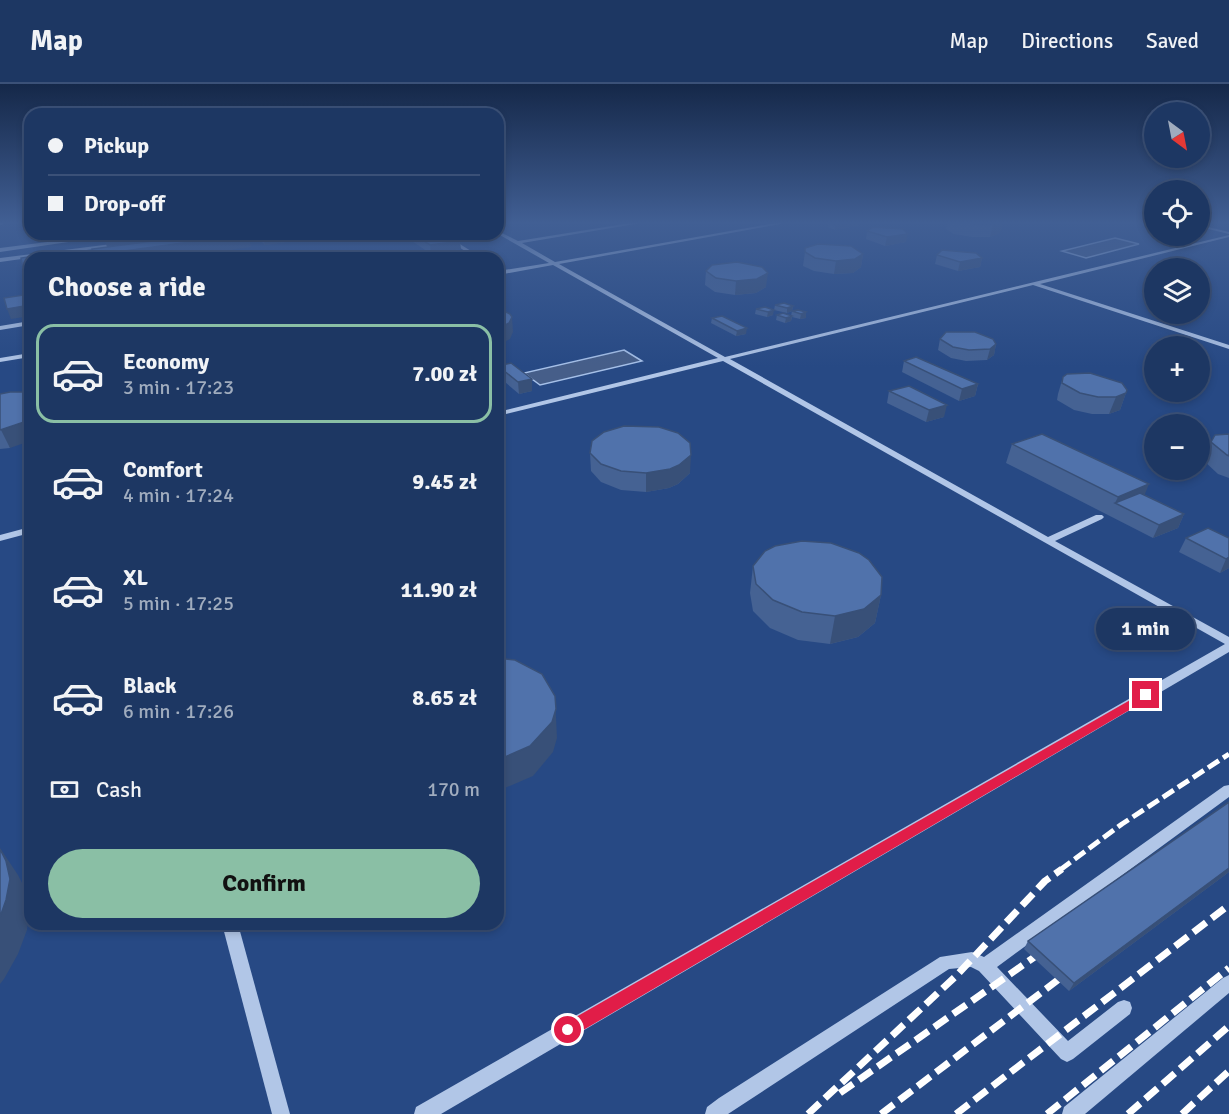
<!DOCTYPE html>
<html lang="en">
<head>
<meta charset="utf-8">
<style>
  :root { --surface:#1d3763; --page:#2a426c; --text:#f1f3f6; --muted:#a0acbe; --line:#3b5178; --accent:#8abfa5 }
  body { margin:0; font-family:Signika,sans-serif; background:var(--page); color:var(--text); height:100vh; display:flex; flex-direction:column; font-size:22px; white-space:nowrap }
  * { box-sizing:border-box; margin:0 }
  p { font-size:20px; color:var(--muted) }
  .icon { flex:none; width:33px; height:33px; fill:none; stroke:currentColor; stroke-width:2; stroke-linecap:round; stroke-linejoin:round }
  .map { position:relative; flex:1; overflow:hidden }
  .drawer { position:absolute; left:24px; top:168px; width:480px; height:678px; display:flex; flex-direction:column; background:var(--surface); border-radius:18px; box-shadow:0 3px 9px #0003,0 0 0 2px var(--line) }
  .drawer>* { flex:none }
  .guide { position:absolute; left:24px; top:24px; width:480px; height:132px; border-radius:18px; box-shadow:0 3px 9px #0003,0 0 0 2px var(--line); display:grid; align-content:center; height:132px; padding:0 24px; background:var(--surface) }
  .needle { width:39px; rotate:148deg }
  .buttons { position:absolute; left:1144px; top:18px; display:grid; gap:12px }
  .buttons a { display:grid; place-items:center; width:66px; height:66px; border-radius:50%; background:var(--surface); box-shadow:0 3px 9px #0003,0 0 0 2px var(--line); font-size:30px }
  .end { position:absolute; width:27px; height:27px; margin:-14px; border:8px solid #e11d48; background:#fff; box-shadow:0 0 0 3px #fff }
  .from { border-radius:50% }
  .bubble { position:absolute; height:42px; border-radius:21px; background:var(--surface); box-shadow:0 3px 9px #0003,0 0 0 2px var(--line); font-size:20px; font-weight:800; line-height:42px; text-align:center }
  .guide b { display:flex; align-items:center; gap:21px; height:57px; font-size:22px }
  .guide b+b { border-top:2px solid var(--line) }
  .guide i { width:15px; height:15px; background:var(--text) }
  ul { padding:0; list-style:none }
  li { display:flex; align-items:center; gap:18px; height:99px; margin:0 12px 9px; padding:0 12px; border:3px solid transparent; border-radius:18px }
  li div { flex:1 }
  li b { display:block; font-size:22px }
  li em { font-style:normal; font-weight:800 }
  li.active { border-color:var(--accent) }
  li>.icon { width:54px; height:54px; stroke-width:1.5 }
  h2 { padding:0 24px; font-size:27px; line-height:72px }
  .pay { display:flex; align-items:center; gap:15px; height:66px; padding:0 24px; font-size:22px }
  .pay p { margin-inline-start:auto }
  .action { display:flex; gap:12px; margin-top:auto; padding:12px 24px }
  .action a { flex:1; height:69px; border-radius:36px; background:var(--accent); color:#111; font-size:24px; font-weight:800; line-height:69px; text-align:center }
  header { display:flex; align-items:center; gap:36px; box-sizing:border-box; height:84px; padding:0 30px; background:var(--surface); border-bottom:2px solid var(--line) }
  header strong { font-size:28px }
  nav { display:flex; gap:33px; margin-inline-start:auto; font-size:21px }
  .map>svg:first-child { display:block }
  .water { fill:#465e89; stroke:#a6c0e8; stroke-width:1.5 }
  .lines { fill:none; stroke-linecap:round; stroke-linejoin:round }
  .minor { fill:#b1c6e7; fill-rule:evenodd }
  .rail-far1 { stroke:#fff; stroke-width:5; stroke-dasharray:13 5; stroke-linecap:butt }
  .rail { stroke:#fff; stroke-width:7; stroke-dasharray:16 7; stroke-linecap:butt }
  .wall { fill:#456293 }
  .shaded-wall { fill:#385078 }
  .building { fill:#5072ab; stroke:#385078; stroke-width:1.5 }
  .route { fill:#e11d48 }
</style>
</head>
<body>
<header>
<strong>Map</strong>
<nav><a>Map</a><a>Directions</a><a>Saved</a></nav>
</header>
<div class="map">
<svg width="1229" height="1030" viewBox="0 0 1229 1030">
  <rect width="100%" height="100%" fill="#274984"/>
  <g class="water">
    <path d="M1115 154 1139 160 1086 174 1062 167Z"/>
    <path d="M624 266 642 277 540 301 524 289Z"/>
  </g>
  <g class="lines">
    <g class="minor">
      <path d="M0 139H6L0 141Z"/>
      <path d="M630 139H641L522 159 555 178 776 139H786L559 180 725 273 1229 151V153L1040 200 1229 261V265L1033 201 730 275 1048 453 1096 431H1102L1104 433 1102 435 1055 457 1229 553V568L441 1030H414L416 1023 1225 560 723 277 498 332V328L718 274 553 181 498 191V187L549 179 498 150V147L518 157Z"/>
      <path d="M1200 141 1229 148V150L1200 143Z"/>
      <path d="M110 150H123L0 168V164Z"/>
      <path d="M439 150H444L482 174H475L469 170 444 174H432L465 167Z"/>
      <path d="M120 159 122 161 0 178V174Z"/>
      <path d="M30 237V241L0 246V242Z"/>
      <path d="M30 269V273L0 278V274Z"/>
      <path d="M30 443V449L0 457V451Z"/>
      <path d="M1229 701V713L997 883 1068 957 1118 918 1124 916 1130 918 1132 924 1130 930 1073 975 1067 978 1061 975 979 887 971 883 949 885 728 1030H705L707 1023 719 1014 940 873 972 868 984 873 1224 702Z"/>
      <path d="M222 840H238L290 1030H272Z"/>
      <path d="M1229 891V909L1085 1030H1062L1064 1023 1223 894Z"/>
    </g>
    <path class="rail-far1" d="M1060 786 1122 740 1229 670"/>
    <g class="rail">
      <path d="M840 1009 1046 865"/>
      <path d="M808 1030 956 892 1045 797 1062 785"/>
      <path d="M881 1030 1071 886"/>
      <path d="M956 1030 1229 821"/>
      <path d="M1047 1030 1229 884"/>
      <path d="M1128 1030 1229 942"/>
      <path d="M1182 1030 1229 987"/>
    </g>
  </g>
  <g class="wall">
    <path d="M829 139 860 141 835 146 828 143Z"/>
    <path d="M947 139H1003L1000 149 990 153H972L954 150 946 145Z"/>
    <path d="M867 147 906 158 885 162 866 155Z"/>
    <path d="M259 150H342L265 161 260 156Z"/>
    <path d="M409 150H449L461 165 431 170 409 155Z"/>
    <path d="M1164 152H1183V153L1174 155Z"/>
    <path d="M805 168 863 170 861 183 853 189 834 190 814 187 803 182Z"/>
    <path d="M937 171 982 174 980 183 958 187 935 180Z"/>
    <path d="M706 187 766 203 756 209 735 211 715 208 705 201Z"/>
    <path d="M775 221 793 222 792 227 806 228V234L800 235 792 233 791 237 785 239 776 236 777 231 791 232 792 227 787 229 774 226Z"/>
    <path d="M765 223 773 231 767 233 755 230 756 225Z"/>
    <path d="M712 234 746 250 736 252 711 239Z"/>
    <path d="M940 255 996 260 994 271 987 276 966 277 951 274 938 266Z"/>
    <path d="M904 277 978 300 975 312 959 317 902 288Z"/>
    <path d="M498 282 532 307 519 310 499 293Z"/>
    <path d="M1063 293 1127 306 1120 326 1109 330H1092L1074 326 1057 316 1058 310Z"/>
    <path d="M889 307 944 333 926 338 887 319Z"/>
    <path d="M0 310 10 364 0 365Z"/>
    <path d="M1229 350V394L1218 390 1203 376 1211 358Z"/>
    <path d="M1012 360 1145 411 1184 430 1178 444 1153 454 1006 379Z"/>
    <path d="M590 369 690 389 678 400 669 404 646 408 621 406 601 398 591 387Z"/>
    <path d="M1186 454H1229V484L1220 489 1179 468Z"/>
    <path d="M753 482 881 511 875 539 858 553 830 560 798 556 770 544 753 527 750 509Z"/>
    <path d="M1229 718V788L1069 907 1024 865 1028 857Z"/>
  </g>
  <g class="shaded-wall">
    <path d="M848 139H861L860 141 835 146V141Z"/>
    <path d="M997 139H1003L1000 149 990 153 993 140Z"/>
    <path d="M155 150H249L248 151 251 163 175 174H96L95 171 109 169 105 157Z"/>
    <path d="M262 150H342L265 161Z"/>
    <path d="M387 150H407L388 153Z"/>
    <path d="M908 150 906 158 885 162 887 153Z"/>
    <path d="M1175 152H1183V153L1174 155Z"/>
    <path d="M460 157 461 165 431 170 430 161Z"/>
    <path d="M863 170 861 183 853 189 834 190 836 177Z"/>
    <path d="M982 174 980 183 958 187 960 178Z"/>
    <path d="M30 187V197L28 198 24 188Z"/>
    <path d="M768 189 766 203 756 209 735 211 736 197Z"/>
    <path d="M30 221V232L11 235 7 225Z"/>
    <path d="M793 222 792 227 787 229V224Z"/>
    <path d="M774 226 773 231 767 233 768 228Z"/>
    <path d="M806 228V234L800 235 801 230Z"/>
    <path d="M792 232 791 237 785 239 786 234Z"/>
    <path d="M512 233 513 248 510 255 498 261V245Z"/>
    <path d="M747 244 746 250 736 252 737 247Z"/>
    <path d="M996 260 994 271 987 276 990 265Z"/>
    <path d="M532 295V307L519 310 518 298Z"/>
    <path d="M978 300 975 312 959 317 962 305Z"/>
    <path d="M1126 309 1120 326 1109 330 1116 313Z"/>
    <path d="M947 321 944 333 926 338 929 326Z"/>
    <path d="M30 336V357L10 364 1 346Z"/>
    <path d="M691 371 690 389 678 400 669 404 646 408V389Z"/>
    <path d="M1149 400 1141 420 1115 419 1118 413Z"/>
    <path d="M1184 430 1178 444 1153 454 1159 441Z"/>
    <path d="M1229 473V484L1220 489 1226 475Z"/>
    <path d="M881 511 875 539 858 553 830 560 835 532Z"/>
    <path d="M555 612 557 654 553 668 533 692 498 707V676Z"/>
    <path d="M0 764 18 791 26 807 29 825 27 846 18 870 4 895 0 900Z"/>
    <path d="M1229 784V788L1069 907 1074 899Z"/>
  </g>
  <g class="building">
    <path d="M829 139H848L835 141Z"/>
    <path d="M967 139H997L993 140H975Z"/>
    <path d="M873 143 903 145 908 150 887 153 867 147Z"/>
    <path d="M127 150H155L105 157 103 153Z"/>
    <path d="M206 150H248L95 171 92 165Z"/>
    <path d="M413 150H449L460 157 430 161Z"/>
    <path d="M818 160 851 162 863 170 855 175 836 177 815 174 805 168V164Z"/>
    <path d="M942 166 976 169 982 174 960 178 937 171Z"/>
    <path d="M46 170 47 174H30V187L24 188 21 174Z"/>
    <path d="M737 178 762 183 768 189 757 195 736 197 716 194 706 187 712 181Z"/>
    <path d="M30 210V221L7 225 4 214Z"/>
    <path d="M784 219 793 222 787 224 775 221Z"/>
    <path d="M765 223 774 226 768 228 756 225Z"/>
    <path d="M498 224 510 230 512 233 509 239 498 245Z"/>
    <path d="M798 226 806 228 801 230 792 227Z"/>
    <path d="M783 229 792 232 786 234 777 231Z"/>
    <path d="M722 232 747 244 737 247 712 234Z"/>
    <path d="M946 248H975L993 255 996 260 990 265 969 266 953 263 940 255Z"/>
    <path d="M916 273 978 300 962 305 904 277Z"/>
    <path d="M511 279 532 295 518 298 498 282Z"/>
    <path d="M1090 289 1122 299 1127 306 1126 309 1116 313H1098L1080 309 1062 299 1063 293 1067 290Z"/>
    <path d="M909 302 947 321 929 326 889 307Z"/>
    <path d="M10 308H30V336L0 346V310Z"/>
    <path d="M624 342 659 343 678 349 690 359 691 371 679 381 670 385 646 389 621 387 601 380 590 369 592 357 604 348Z"/>
    <path d="M1042 350 1149 400 1118 413 1012 360Z"/>
    <path d="M1229 350V372L1227 371 1211 358 1215 351Z"/>
    <path d="M1140 409 1184 430 1159 441 1115 419Z"/>
    <path d="M1208 444 1229 454V473L1226 475 1186 454Z"/>
    <path d="M802 457 831 459 859 469 869 476 882 493 881 511 864 525 835 532 802 528 773 516 756 500 753 482 765 467 775 462Z"/>
    <path d="M498 574 515 576 542 590 555 612 556 625 552 638 530 662 498 676Z"/>
    <path d="M1229 718V784L1074 899 1028 857Z"/>
    <path d="M0 765 6 777 10 795 6 816 0 833Z"/>
  </g>
  <linearGradient id="sky" x2="0" y2="1"><stop stop-color="#152849"/><stop offset="0.49" stop-color="#415f94"/><stop offset="1" stop-color="#415f94" stop-opacity="0"/></linearGradient>
  <rect width="1229" height="283" fill="url(#sky)"/>
  <path class="route" d="M1146 607 1150 609V614L573 952 568 954 562 952 560 946 562 941Z"/>
</svg>
<div class="buttons">
<a><svg class="needle" viewBox="-14 -14 28 28"><path d="M0-13l5 13h-10z" fill="#e53935"/><path d="M0 13l5-13h-10z" fill="#a0acbe"/></svg></a>
<a><svg class="icon" aria-label="locate" viewBox="0 0 24 24"><circle cx="12" cy="12" r="6"/><path d="M12 2v4M12 18v4M2 12h4M18 12h4"/></svg></a>
<a><svg class="icon" aria-label="layers" viewBox="0 0 24 24"><path d="M12 4l9 5-9 5-9-5zM3 14l9 5 9-5"/></svg></a>
<a>+</a>
<a>−</a>
</div>
<i class="end from" style="left:568px;top:946px"></i>
<i class="end" style="left:1146px;top:611px"></i>
<div class="bubble" style="left:1096px;top:524px;width:99px">1 min</div>
<div class="guide">
<b><i class="from"></i>Pickup</b>
<b><i></i>Drop-off</b>
</div>
<section class="drawer">
<h2>Choose a ride</h2>
<ul>
<li class="active"><svg class="icon" aria-label="car" viewBox="0 0 24 24"><path d="M5 17H2v-5l4-1 3-4h7l3 4 3 1v5h-3M9 17h6M6 11h13"/><circle cx="7" cy="17" r="2"/><circle cx="17" cy="17" r="2"/></svg><div><b>Economy</b><p>3 min · 17:23</p></div><em>7.00 zł</em></li>
<li><svg class="icon" aria-label="car" viewBox="0 0 24 24"><path d="M5 17H2v-5l4-1 3-4h7l3 4 3 1v5h-3M9 17h6M6 11h13"/><circle cx="7" cy="17" r="2"/><circle cx="17" cy="17" r="2"/></svg><div><b>Comfort</b><p>4 min · 17:24</p></div><em>9.45 zł</em></li>
<li><svg class="icon" aria-label="car" viewBox="0 0 24 24"><path d="M5 17H2v-5l4-1 3-4h7l3 4 3 1v5h-3M9 17h6M6 11h13"/><circle cx="7" cy="17" r="2"/><circle cx="17" cy="17" r="2"/></svg><div><b>XL</b><p>5 min · 17:25</p></div><em>11.90 zł</em></li>
<li><svg class="icon" aria-label="car" viewBox="0 0 24 24"><path d="M5 17H2v-5l4-1 3-4h7l3 4 3 1v5h-3M9 17h6M6 11h13"/><circle cx="7" cy="17" r="2"/><circle cx="17" cy="17" r="2"/></svg><div><b>Black</b><p>6 min · 17:26</p></div><em>8.65 zł</em></li>
</ul>
<div class="pay"><svg class="icon" aria-label="cash" viewBox="0 0 24 24"><path d="M3 7h18v10H3z"/><circle cx="12" cy="12" r="2"/></svg>Cash<p>170 m</p></div>
<div class="action"><a>Confirm</a></div>
</section>
</div>
</body>
</html>
